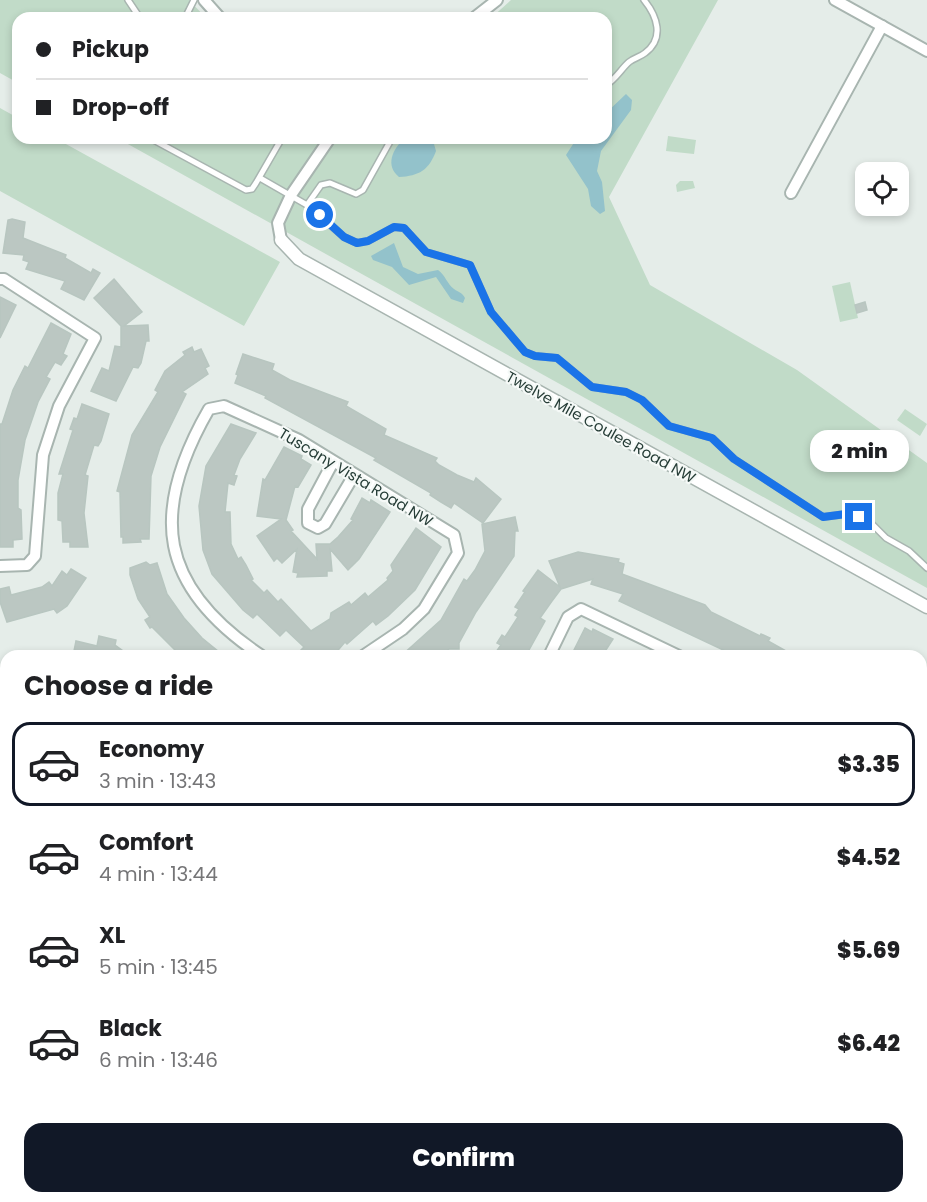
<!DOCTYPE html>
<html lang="en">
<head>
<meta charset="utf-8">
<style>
  :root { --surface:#fff; --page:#f6f6f6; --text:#202124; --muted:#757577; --line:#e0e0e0; --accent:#111827 }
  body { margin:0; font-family:Poppins,sans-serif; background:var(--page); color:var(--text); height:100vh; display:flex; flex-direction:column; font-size:22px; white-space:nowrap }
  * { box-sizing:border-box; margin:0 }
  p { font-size:20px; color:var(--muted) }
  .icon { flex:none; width:33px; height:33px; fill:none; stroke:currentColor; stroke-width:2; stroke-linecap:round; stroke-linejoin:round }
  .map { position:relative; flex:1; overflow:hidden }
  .details { position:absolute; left:0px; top:650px; width:927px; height:554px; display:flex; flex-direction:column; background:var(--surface); border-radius:18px 18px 0 0; box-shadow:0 3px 9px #0003 }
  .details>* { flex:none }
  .hud { position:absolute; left:12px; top:12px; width:600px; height:132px; border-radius:18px; box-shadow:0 3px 9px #0003; display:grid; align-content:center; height:132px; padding:0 24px; background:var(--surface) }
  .tools { position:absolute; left:855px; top:162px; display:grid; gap:12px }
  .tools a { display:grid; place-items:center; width:54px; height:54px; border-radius:12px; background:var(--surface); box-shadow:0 3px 9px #0003; font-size:30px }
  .end { position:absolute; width:27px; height:27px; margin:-14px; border:8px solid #1a73e8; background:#fff; box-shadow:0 0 0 3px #fff }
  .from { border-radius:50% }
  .bubble { position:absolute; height:42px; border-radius:18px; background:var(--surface); box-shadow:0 3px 9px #0003; font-size:20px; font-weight:800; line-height:42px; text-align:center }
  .hud b { display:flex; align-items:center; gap:21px; height:57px; font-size:22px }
  .hud b+b { border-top:2px solid var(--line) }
  .hud i { width:15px; height:15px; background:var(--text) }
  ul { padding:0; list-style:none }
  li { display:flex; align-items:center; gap:18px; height:84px; margin:0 12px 9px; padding:0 12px; border:3px solid transparent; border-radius:18px }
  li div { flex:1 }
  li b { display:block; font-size:22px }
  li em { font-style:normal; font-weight:800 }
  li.selected { border-color:var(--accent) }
  li>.icon { width:54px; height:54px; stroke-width:1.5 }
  h2 { padding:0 24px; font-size:27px; line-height:72px }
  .button { display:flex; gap:12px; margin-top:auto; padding:12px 24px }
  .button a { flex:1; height:69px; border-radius:18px; background:var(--accent); color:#fff; font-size:24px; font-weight:800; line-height:69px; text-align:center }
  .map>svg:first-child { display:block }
  .built { fill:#d3dcd8 }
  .green { fill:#c1dbc8 }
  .water { fill:#93c2cb }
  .building { fill:#bbc7c2; stroke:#b8c6c0; stroke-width:1.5 }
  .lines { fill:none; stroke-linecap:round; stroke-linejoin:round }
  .service-casing { stroke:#a8b5b0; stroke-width:8 }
  .minor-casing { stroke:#a8b5b0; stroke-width:14 }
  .tertiary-casing { stroke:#a8b5b0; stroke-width:15 }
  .service { stroke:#fff; stroke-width:5 }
  .minor { stroke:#fff; stroke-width:10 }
  .tertiary { stroke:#fff; stroke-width:12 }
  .route { stroke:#1a73e8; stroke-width:8 }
  .labels { text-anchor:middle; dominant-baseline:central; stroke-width:4.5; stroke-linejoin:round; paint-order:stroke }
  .street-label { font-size:15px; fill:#263d37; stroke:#f5f9f7 }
</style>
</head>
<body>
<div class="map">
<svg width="927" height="1202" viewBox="0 0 927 1202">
  <rect width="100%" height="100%" fill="#e5ede9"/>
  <path class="built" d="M197 1197H420L423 1202H191Z"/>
  <g class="green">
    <path d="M0 0H189L206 18H18V83L0 73Z"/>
    <path d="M511 0H718L609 197 650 285 797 370 927 463V588L117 138H332L335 141 338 138H606V18H491Z"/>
    <path d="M0 108 18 118V138H55L280 262 244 326 0 191Z"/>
    <path d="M668 136 696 140 694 154 666 151Z"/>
    <path d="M680 181H693L695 188 677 192 676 185Z"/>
    <path d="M850 282 858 318 840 322 832 286Z"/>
    <path d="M905 409 927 424 920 436 897 420Z"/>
    <path d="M0 775H6V909L0 911Z"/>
  </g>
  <g class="water">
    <path d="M626 94 632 100 631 110 601 151 597 171 602 182 605 211 600 214 591 206 588 189 566 155 577 138H606V113Z"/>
    <path d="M405 138H427L434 144 436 151C429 170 419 176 399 177 385 166 392 149 405 138Z"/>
    <path d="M394 243 403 267 418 274 438 270C446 276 447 284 454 289 459 293 461 291 465 298L463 303 451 299 436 277 409 285 392 267 373 260 371 256Z"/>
  </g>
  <g class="building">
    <path d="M12 219 25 222 23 238 66 255 65 258 91 273 93 269 100 273 84 300 61 289 65 281 26 269 29 262 23 260 24 255 3 253 8 220Z"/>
    <path d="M114 279 142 312 124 326 148 325 149 341H146L141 363 138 368 133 367 116 401 91 391 102 368 109 371 115 346 121 347V326L94 298Z"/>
    <path d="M0 297 16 305 0 338Z"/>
    <path d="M865 302 867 310 857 313 855 305Z"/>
    <path d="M51 323 71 334 63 354 67 356 61 365 55 362 46 377 50 379 38 402 25 440 18 480V508L21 510 22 539 13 540V547H0V424H2L13 390 25 366 28 368Z"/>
    <path d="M192 347 194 352 201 349 209 366 205 368 208 374 182 392 186 394 160 447 151 476 149 539H140L141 542 123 543V537H121L120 492 117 491 132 435 158 392 155 390 165 371 185 355 183 352Z"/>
    <path d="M243 354 274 364 272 370 290 380 348 402 346 406 386 429 384 435 437 458 435 461 439 465 457 475 474 482 476 478 501 499 483 523 454 503 451 508 441 502 430 495 431 493 374 460 376 458 265 398 266 396 235 383 238 375 236 374Z"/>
    <path d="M82 404 109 414 101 441 98 446 94 445 85 475 88 476 84 513 88 547H70V542H63L62 521 58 520V493L63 474H59L73 430 70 429 74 418 77 419Z"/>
    <path d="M231 424 256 433 240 459 234 475 237 476 234 485 228 483 225 512H230L231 544 238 559 241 557 246 565 253 579 251 580 264 593 267 590 278 602 281 599 311 631 330 619 331 613 349 602 351 605 365 593 368 597 388 580 387 578 393 571 391 565 416 528 441 547 415 590 388 616 376 625 373 621 347 644 345 642 333 656H307L301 650 304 647 286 630 280 636 257 614 253 618 243 610 212 574 203 550 199 506 206 466Z"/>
    <path d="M284 447 302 456 301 459 311 465 298 487 295 486 286 520 293 530 291 531 317 559 316 544H330L338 537 353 520 351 519 362 498 370 503 371 500 390 512 359 559 348 570 330 549 332 571H327V576L297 577 298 573 293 572 297 549 282 563 277 558 274 561 257 536 281 519 257 516 263 479 265 480Z"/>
    <path d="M515 517 518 531H515L514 556 476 612 459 643V649H449L442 656H401L441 620 464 579 467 581 475 570 485 551 482 524Z"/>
    <path d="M578 552 619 559 618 562 624 564 622 574 705 605 711 612 760 636 761 634 770 638 768 641 795 656H736L619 601 623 594 591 584 593 579 561 589 552 601 540 618 545 621 529 650 536 656H493L501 645 497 643 502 635 505 637 518 617 515 615 519 609 515 607 525 592 523 591 538 570 560 587 549 561Z"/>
    <path d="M146 562 150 565 157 563 167 594 184 618 202 638 224 656H181L152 627 150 628 145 620 150 617 138 599 130 575V568Z"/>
    <path d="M71 569 86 578 67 606 57 613 54 609 7 622 0 602V589L9 587 11 595 42 587 49 582 52 586 62 571 67 575Z"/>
    <path d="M585 628 592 632 593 629 613 639 602 656H571Z"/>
    <path d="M99 636 116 640 115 645 130 656H73L76 641 97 646Z"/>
  </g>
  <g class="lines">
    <defs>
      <g id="service">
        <path d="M128 0 140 18"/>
        <path d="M185 18 194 0"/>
        <path d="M606 85C616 79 621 69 629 62 634 58 640 57 645 53 665 38 657 16 644 0"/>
        <path d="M150 138 246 190 252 189 256 183 282 138"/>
        <path d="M260 178 307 205 344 237 357 243 368 241 394 227 404 228 426 252 470 265 491 312 525 352 535 356 557 358 592 387 626 392 642 400 669 426 712 438 734 459 823 517 846 514 870 522 886 538 909 551 927 568"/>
        <path d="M307 205 321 185 330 183 356 194 363 190 392 138"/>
      </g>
      <g id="minor">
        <path d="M204 0 220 18"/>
        <path d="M835 0 927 51"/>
        <path d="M474 18 497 0"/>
        <path d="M791 193 882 26"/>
        <path d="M281 240 278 223 291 195 330 138"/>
        <path d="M0 279H4L95 338 59 406 43 455 35 556 27 565 0 566"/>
        <path d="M333 462 308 509V523L318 528 325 524 354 475"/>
        <path d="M262 656C158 587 149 513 209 409L224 406 299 440 454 535 458 553 424 609 403 629 363 656"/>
        <path d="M549 656 568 617 581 609 679 656"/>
        <path d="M0 707H6"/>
        <path d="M921 954 927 957"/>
        <path d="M0 980 6 979"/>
        <path d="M0 1076 6 1082"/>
        <path d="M0 1151 6 1145"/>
        <path d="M103 1197 108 1202"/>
        <path d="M121 1197 126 1202"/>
        <path d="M438 1197 441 1202"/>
        <path d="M694 1202V1197"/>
      </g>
      <g id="tertiary">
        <path d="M281 240 299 259 927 607"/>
        <path d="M142 1202 148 1197"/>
        <path d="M159 1202 165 1197"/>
        <path d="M828 1202 829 1197"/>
        <path d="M843 1202V1197"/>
      </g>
    </defs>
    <use href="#service" class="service-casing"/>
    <use href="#minor" class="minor-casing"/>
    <use href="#tertiary" class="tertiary-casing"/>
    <use href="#service" class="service"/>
    <use href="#minor" class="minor"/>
    <use href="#tertiary" class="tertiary"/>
  </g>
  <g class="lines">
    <path class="route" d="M320 215 344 237 357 243 368 241 394 227 404 228 426 252 470 265 491 312 525 352 535 356 557 358 592 387 626 392 642 400 669 426 712 438 734 459 823 517 846 514 859 517"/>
  </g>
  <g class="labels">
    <g class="street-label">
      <text transform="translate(601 427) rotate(29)">Twelve Mile Coulee Road NW</text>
      <text transform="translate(356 477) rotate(31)">Tuscany Vista Road NW</text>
    </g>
  </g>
</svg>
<div class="tools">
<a><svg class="icon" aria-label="locate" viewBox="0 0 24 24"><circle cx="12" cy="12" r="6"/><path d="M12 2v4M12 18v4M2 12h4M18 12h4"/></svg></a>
</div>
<i class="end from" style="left:320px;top:215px"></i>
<i class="end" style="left:859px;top:517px"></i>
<div class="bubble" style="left:810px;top:430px;width:99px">2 min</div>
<div class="hud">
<b><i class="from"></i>Pickup</b>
<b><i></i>Drop-off</b>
</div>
<section class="details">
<h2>Choose a ride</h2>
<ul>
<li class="selected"><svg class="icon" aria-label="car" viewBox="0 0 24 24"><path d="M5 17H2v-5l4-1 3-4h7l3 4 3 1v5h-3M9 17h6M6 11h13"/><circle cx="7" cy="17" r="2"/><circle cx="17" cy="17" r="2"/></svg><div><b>Economy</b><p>3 min · 13:43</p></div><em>$3.35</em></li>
<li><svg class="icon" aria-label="car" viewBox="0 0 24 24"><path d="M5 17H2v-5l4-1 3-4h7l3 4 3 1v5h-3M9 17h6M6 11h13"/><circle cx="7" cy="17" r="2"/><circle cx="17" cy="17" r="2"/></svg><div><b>Comfort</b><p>4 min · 13:44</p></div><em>$4.52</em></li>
<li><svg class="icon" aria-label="car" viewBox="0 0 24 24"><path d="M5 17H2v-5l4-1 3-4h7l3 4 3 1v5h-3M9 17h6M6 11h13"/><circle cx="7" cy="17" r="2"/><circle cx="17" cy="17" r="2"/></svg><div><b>XL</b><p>5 min · 13:45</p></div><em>$5.69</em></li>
<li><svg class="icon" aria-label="car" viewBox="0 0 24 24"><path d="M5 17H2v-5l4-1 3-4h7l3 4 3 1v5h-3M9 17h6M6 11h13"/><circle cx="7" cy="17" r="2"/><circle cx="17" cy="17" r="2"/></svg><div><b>Black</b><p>6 min · 13:46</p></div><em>$6.42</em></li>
</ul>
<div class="button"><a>Confirm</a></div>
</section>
</div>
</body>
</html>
